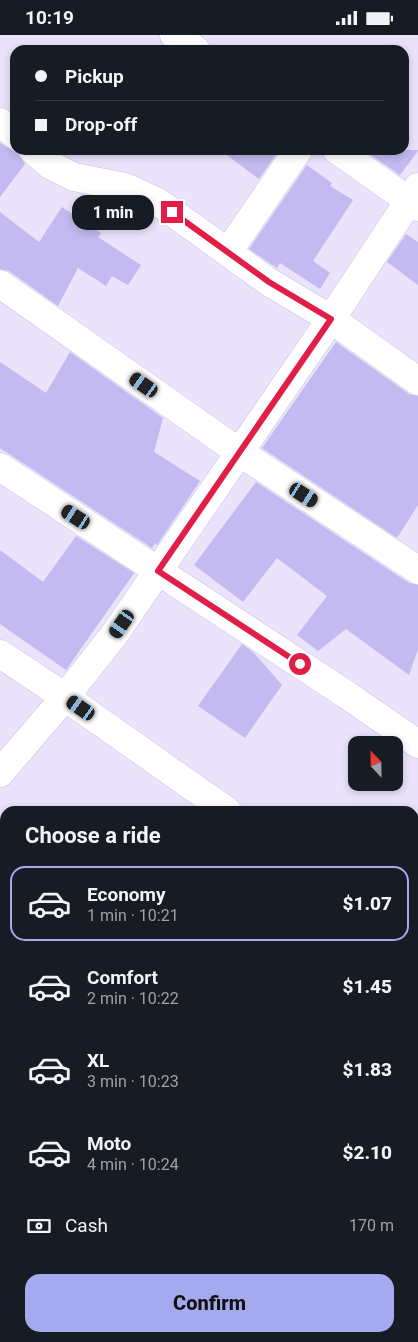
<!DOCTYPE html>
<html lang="en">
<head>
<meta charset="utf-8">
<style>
  :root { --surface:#171b24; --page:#242831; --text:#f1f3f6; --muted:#9ea1a6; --line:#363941; --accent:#a5a9ee }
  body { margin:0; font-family:Roboto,sans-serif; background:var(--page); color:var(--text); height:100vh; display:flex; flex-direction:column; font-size:19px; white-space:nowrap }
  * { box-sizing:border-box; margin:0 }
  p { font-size:16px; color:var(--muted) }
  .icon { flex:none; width:28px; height:28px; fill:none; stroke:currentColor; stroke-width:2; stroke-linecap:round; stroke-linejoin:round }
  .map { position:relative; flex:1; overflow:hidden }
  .sheet { position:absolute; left:0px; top:771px; width:419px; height:536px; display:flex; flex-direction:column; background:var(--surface); border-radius:15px 15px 0 0; box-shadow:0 2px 8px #0003 }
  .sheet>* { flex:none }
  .top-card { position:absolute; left:10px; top:10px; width:399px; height:110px; border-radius:15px; box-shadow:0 2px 8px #0003; display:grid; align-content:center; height:110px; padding:0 25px; background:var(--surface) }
  .needle { width:32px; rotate:338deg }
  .fabs { position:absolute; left:348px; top:701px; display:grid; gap:10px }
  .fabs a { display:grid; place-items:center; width:55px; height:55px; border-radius:10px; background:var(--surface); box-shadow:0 2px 8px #0003; font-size:25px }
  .end { position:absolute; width:22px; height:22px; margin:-11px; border:6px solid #e11d48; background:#fff; box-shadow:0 0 0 2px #fff }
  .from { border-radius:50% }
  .bubble { position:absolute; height:35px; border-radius:15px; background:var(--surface); box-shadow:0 2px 8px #0003; font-size:16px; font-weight:800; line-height:35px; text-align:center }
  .car { position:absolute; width:15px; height:30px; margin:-15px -8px; border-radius:6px; box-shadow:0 0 4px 1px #0007; background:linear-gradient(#222 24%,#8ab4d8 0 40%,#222 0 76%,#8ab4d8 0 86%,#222 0) }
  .top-card b { display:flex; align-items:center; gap:18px; height:48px; font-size:19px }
  .top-card b+b { border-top:1px solid var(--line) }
  .top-card i { width:12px; height:12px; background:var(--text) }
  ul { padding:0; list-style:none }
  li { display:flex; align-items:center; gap:15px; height:75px; margin:0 10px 8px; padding:0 15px; border:2px solid transparent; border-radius:15px }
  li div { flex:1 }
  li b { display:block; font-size:19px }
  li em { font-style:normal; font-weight:800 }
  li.current { border-color:var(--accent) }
  li>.icon { width:45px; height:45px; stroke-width:1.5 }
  h2 { padding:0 25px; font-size:22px; line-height:60px }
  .pay { display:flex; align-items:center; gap:12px; height:55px; padding:0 25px; font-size:19px }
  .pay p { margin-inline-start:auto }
  .action { display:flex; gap:10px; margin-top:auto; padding:10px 25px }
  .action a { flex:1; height:58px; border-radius:15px; background:var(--accent); color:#111; font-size:20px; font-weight:800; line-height:58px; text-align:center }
  .status { display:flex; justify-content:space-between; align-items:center; height:35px; padding:0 25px; background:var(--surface); direction:ltr }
  .status svg { height:14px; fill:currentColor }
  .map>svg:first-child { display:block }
  .building { fill:#c2baf0 }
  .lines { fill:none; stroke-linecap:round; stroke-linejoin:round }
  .street-casing { stroke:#c8c1e2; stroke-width:29 }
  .secondary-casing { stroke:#c7bee7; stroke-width:29 }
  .street { stroke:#fff; stroke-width:28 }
  .secondary { stroke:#fff; stroke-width:28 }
  .route { stroke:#e11d48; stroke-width:6 }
</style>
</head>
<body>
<div class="status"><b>10:19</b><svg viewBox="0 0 49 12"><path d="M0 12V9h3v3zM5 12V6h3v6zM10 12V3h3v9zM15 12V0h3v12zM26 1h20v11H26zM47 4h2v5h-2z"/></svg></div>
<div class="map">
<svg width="418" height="1307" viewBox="0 0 418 1307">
  <rect width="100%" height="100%" fill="#ebe2fc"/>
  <g class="building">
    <path d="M0 108 18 119 25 129 0 162Z"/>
    <path d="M220 115H279L259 144Z"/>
    <path d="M364 115H418V116L400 140Z"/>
    <path d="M307 130 332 148 330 151 353 165 313 226 330 238 320 254 280 228 277 233 249 214Z"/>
    <path d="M62 172 101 198 98 202 141 230 128 250 112 241 106 251 78 233 58 271 9 236 0 234V177L39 207Z"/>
    <path d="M406 199 418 207V250L387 227Z"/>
    <path d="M336 307 409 359 418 361V470L397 503 262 413Z"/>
    <path d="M70 317 163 383 154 417 200 446 157 510 155 508 152 513 0 413V327L46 358Z"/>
    <path d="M256 447 409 548 418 550V614L409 640 346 594 318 616 297 600 327 561 277 523 243 567 194 530Z"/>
    <path d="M76 501 134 538 66 635 0 589V515L43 547Z"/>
    <path d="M242 609 254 618 282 650 245 703 198 671Z"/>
  </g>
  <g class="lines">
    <defs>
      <g id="street">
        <path d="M174 0 196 15"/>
        <path d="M0 87 15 100"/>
        <path d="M33 115 50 130 74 142 125 152 158 167 269 247 331 284 418 346"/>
        <path d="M337 115 418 172"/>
        <path d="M228 217 298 115"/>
        <path d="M0 249 239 417 418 535"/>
        <path d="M0 432 347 660 418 709"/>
        <path d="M0 619 65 662 227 776"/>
        <path d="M0 738 65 662 114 600 331 284 418 152"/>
        <path d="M0 830 5 834"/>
        <path d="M414 909 418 912"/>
        <path d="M0 1012 5 1005"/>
        <path d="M414 1112 418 1114"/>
        <path d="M414 1281 418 1284"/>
      </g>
      <g id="secondary">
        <path d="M414 1184 418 1178"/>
        <path d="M320 1307 324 1302"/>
      </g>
    </defs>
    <use href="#street" class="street-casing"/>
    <use href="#secondary" class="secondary-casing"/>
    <use href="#street" class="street"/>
    <use href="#secondary" class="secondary"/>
  </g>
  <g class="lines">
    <path class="route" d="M172 177 269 247 331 284 158 536 300 629"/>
  </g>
</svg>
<div class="fabs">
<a><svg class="needle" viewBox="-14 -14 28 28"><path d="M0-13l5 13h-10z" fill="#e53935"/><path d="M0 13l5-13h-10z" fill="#9ea1a6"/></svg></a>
</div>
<i class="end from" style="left:300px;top:629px"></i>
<i class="end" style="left:172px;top:177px"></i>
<div class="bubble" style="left:72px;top:160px;width:82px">1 min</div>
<i class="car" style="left:144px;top:350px;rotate:305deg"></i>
<i class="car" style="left:304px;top:460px;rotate:123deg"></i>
<i class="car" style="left:76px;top:482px;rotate:303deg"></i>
<i class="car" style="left:122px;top:589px;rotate:215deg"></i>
<i class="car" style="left:81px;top:673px;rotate:305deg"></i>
<div class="top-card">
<b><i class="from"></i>Pickup</b>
<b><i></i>Drop-off</b>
</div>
<section class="sheet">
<h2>Choose a ride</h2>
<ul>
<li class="current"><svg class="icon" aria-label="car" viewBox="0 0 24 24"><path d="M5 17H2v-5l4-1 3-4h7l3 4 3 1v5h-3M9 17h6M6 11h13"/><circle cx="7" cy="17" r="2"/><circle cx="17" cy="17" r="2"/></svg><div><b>Economy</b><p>1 min · 10:21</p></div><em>$1.07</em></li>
<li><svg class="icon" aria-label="car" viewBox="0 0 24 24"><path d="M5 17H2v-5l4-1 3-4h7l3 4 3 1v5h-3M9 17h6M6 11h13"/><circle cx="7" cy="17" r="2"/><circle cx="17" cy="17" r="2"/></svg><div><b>Comfort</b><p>2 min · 10:22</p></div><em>$1.45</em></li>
<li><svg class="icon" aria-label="car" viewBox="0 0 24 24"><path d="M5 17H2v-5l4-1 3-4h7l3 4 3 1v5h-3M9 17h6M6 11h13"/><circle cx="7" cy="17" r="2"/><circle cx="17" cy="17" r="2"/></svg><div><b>XL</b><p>3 min · 10:23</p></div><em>$1.83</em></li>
<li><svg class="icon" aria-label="car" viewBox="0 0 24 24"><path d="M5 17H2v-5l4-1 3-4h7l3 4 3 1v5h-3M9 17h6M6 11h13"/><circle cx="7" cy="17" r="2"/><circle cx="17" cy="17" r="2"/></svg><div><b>Moto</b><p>4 min · 10:24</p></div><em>$2.10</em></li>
</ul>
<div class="pay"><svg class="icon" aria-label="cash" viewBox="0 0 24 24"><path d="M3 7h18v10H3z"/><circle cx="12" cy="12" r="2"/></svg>Cash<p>170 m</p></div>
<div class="action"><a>Confirm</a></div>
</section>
</div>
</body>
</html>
